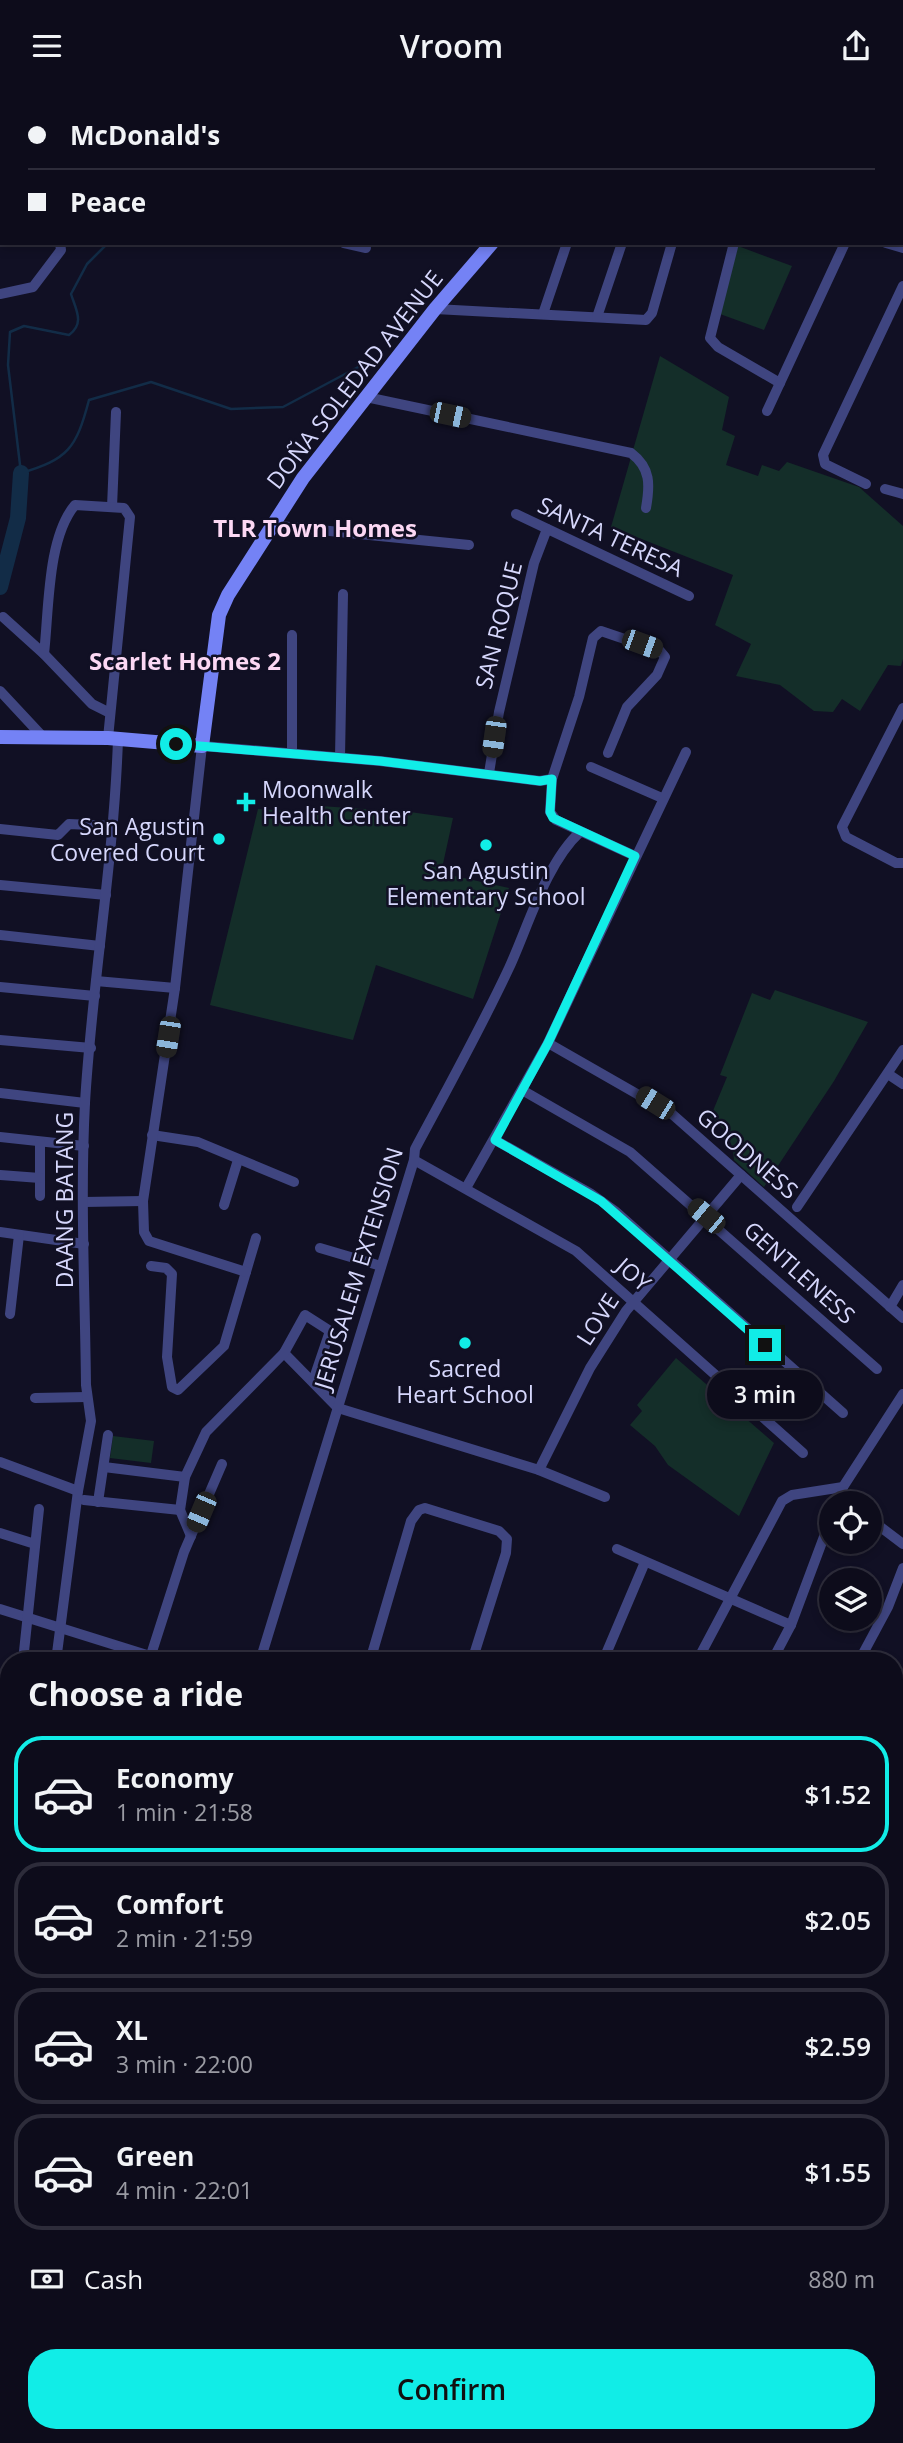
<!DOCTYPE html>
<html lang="en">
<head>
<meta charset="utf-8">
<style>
  :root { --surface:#0d0c1b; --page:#161524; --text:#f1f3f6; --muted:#9a9ba3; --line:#2d2c3a; --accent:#11ede7 }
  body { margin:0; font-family:"Open Sans",sans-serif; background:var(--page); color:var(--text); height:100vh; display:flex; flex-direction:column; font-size:26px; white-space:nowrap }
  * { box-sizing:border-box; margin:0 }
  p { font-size:23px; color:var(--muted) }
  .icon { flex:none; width:38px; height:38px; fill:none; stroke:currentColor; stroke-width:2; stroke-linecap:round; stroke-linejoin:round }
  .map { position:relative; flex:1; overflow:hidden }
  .drawer { position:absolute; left:0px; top:1561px; width:903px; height:791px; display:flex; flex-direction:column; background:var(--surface); border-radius:28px 28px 0 0; box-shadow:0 4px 10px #0003,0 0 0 2px var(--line) }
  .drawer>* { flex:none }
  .guide { position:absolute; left:0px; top:0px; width:903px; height:154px; box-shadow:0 4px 10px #0003,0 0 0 2px var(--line); display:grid; align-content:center; height:154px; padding:0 28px; background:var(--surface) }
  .tools { position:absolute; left:819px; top:1400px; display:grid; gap:14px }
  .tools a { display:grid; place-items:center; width:63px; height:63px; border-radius:50%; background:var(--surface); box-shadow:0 4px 10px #0003,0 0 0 2px var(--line); font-size:35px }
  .end { position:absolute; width:32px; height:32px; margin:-16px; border:9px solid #11ede7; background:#111; box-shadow:0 0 0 4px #111 }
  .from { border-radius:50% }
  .bubble { position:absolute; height:49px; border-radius:24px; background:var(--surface); box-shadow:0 4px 10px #0003,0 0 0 2px var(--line); font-size:23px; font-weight:600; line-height:49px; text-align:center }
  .car { position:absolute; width:21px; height:42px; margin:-21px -10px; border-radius:9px; box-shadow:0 0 5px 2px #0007; background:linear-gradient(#222 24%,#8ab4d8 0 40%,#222 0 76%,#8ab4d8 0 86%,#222 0) }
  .guide b { display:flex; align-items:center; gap:24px; height:66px; font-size:26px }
  .guide b+b { border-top:2px solid var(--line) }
  .guide i { width:18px; height:18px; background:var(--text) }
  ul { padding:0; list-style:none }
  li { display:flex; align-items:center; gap:21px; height:116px; margin:0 14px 10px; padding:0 14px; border:4px solid var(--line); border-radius:28px }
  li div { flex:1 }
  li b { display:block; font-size:26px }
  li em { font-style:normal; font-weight:600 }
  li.current { border-color:var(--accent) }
  li>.icon { width:63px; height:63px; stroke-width:1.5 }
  h2 { padding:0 28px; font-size:32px; line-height:84px }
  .pay { display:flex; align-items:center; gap:18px; height:77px; padding:0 28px; font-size:26px }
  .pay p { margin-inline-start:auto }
  .button { display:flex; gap:14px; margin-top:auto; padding:14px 28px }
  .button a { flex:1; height:80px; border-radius:28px; background:var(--accent); color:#111; font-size:28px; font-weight:600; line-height:80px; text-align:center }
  header { display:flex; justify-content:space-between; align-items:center; height:91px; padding:0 28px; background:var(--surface); font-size:32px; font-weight:600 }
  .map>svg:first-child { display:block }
  .green { fill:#142e29 }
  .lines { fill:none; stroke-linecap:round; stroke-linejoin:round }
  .stream { stroke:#122c47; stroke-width:2.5 }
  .river { stroke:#122c47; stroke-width:16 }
  .minor { stroke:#3f4580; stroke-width:10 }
  .secondary { stroke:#7482f5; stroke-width:14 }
  .route { stroke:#11ede7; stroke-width:9 }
  .poi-dot { fill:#11ede7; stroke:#111024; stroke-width:2.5 }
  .labels { text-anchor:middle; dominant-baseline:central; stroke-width:5; stroke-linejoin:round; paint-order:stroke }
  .street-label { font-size:23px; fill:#d6d7fc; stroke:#111024 }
  .poi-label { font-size:23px; fill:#d6d7fc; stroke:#111024 }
  .neighbourhood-label { font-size:24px; font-weight:bold; fill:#fcd8f4; stroke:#111024 }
</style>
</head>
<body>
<header><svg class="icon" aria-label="menu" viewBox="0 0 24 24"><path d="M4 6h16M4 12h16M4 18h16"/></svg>Vroom<svg class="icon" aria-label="share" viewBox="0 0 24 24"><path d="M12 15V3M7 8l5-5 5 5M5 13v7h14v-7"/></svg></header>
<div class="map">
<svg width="903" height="2352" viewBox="0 0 903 2352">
  <rect width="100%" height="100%" fill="#111024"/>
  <g class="green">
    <path d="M738 155 792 175 764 239 720 223Z"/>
    <path d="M660 265 729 306 722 339 735 345 726 374 758 385 762 374 779 380 787 371 859 396 903 435V568L901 575 888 574 860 620 842 608 833 621 814 620 780 594 736 585 751 553 715 534 733 484 611 436Z"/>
    <path d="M320 715 410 721 453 727 441 782 509 797 473 908 376 874 353 949 210 914 258 718 319 722Z"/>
    <path d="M775 899 868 931 834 990 764 1096 734 1069C733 1052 726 1035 710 1027L727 986 720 984 752 902 770 909Z"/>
    <path d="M676 1267 774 1352 739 1425 668 1374 655 1355 630 1334 642 1320 637 1314Z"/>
    <path d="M113 1345 154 1350 151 1372 110 1367Z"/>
    <path d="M596 2343 627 2351 628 2343H742L740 2352H593Z"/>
  </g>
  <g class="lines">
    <g class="stream">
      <path d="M67 0 68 2"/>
      <path d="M74 2V0"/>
      <path d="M108 152 87 173 71 203C76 219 85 232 69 244L24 235 10 241 8 274 21 382C68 368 76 358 89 309L151 291 231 318 283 316 362 274"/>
    </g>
    <path class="river" d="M0 496 18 427 21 382"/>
    <g class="minor">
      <path d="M349 0 353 2"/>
      <path d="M549 0 553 2"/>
      <path d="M171 2 177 0"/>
      <path d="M229 2 230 0"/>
      <path d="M700 2 701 0"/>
      <path d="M765 2 766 0"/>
      <path d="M783 2V0"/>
      <path d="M817 2V0"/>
      <path d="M855 2V0"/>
      <path d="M891 2V0"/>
      <path d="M0 66 2 67"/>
      <path d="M0 139H2"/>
      <path d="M344 152 366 157"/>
      <path d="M734 152 710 247 718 256 780 292"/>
      <path d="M886 152 903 157"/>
      <path d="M0 203 33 196 61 159 60 152"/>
      <path d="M435 218 646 229 652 222 672 152"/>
      <path d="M543 223 567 152"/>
      <path d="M597 226 622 152"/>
      <path d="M366 306 631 362C651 377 650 394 646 417"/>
      <path d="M767 320 845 152"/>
      <path d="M866 393 825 373 823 364 903 195"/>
      <path d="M885 398 903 403"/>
      <path d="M112 416 116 321"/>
      <path d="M516 423 689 505"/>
      <path d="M270 434 469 454"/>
      <path d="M3 526 44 563 92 613 110 622"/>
      <path d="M44 563C49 520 47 447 75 414L124 417 130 426 108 647"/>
      <path d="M0 600 42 645"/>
      <path d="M903 617 842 736 846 746 896 772H903"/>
      <path d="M292 662V544"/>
      <path d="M608 662 627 616 657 584 665 566 660 560 601 540 593 547 579 606 552 688 550 721 556 729 635 765"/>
      <path d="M340 666 343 503"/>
      <path d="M591 676 662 707"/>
      <path d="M489 682 499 621 534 472 547 438"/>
      <path d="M0 738 58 744 69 733 113 735"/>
      <path d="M0 794 106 804"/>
      <path d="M0 844 100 855"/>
      <path d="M96 890 175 897"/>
      <path d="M0 896 95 905"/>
      <path d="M0 949 91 957"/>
      <path d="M548 952 672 1023 903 1227"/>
      <path d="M888 983 903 993"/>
      <path d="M522 999 630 1061 877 1278"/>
      <path d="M0 1002 85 1012"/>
      <path d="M152 1044 198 1051 294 1091"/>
      <path d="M0 1046 84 1055"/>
      <path d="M495 1049 590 1102 615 1120 843 1322"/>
      <path d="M40 1051V1105"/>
      <path d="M414 1069 576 1160 803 1362"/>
      <path d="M0 1084 40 1087"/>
      <path d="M466 1097 548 952 686 661"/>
      <path d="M84 1111 143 1110"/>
      <path d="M224 1114 238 1069"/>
      <path d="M797 1116 903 959"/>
      <path d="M0 1141 84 1153"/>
      <path d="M320 1157 381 1175"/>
      <path d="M151 1175 166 1177 172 1183 167 1266 172 1296 178 1299 224 1255 256 1147"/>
      <path d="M246 1181 149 1150 144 1141 143 1110 175 897 202 655 380 670 540 690 552 688"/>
      <path d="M890 1216 903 1194"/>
      <path d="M10 1223 19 1144"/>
      <path d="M284 1262 338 1317 539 1379 605 1406"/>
      <path d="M35 1307 87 1306"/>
      <path d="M0 1371 78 1400"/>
      <path d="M104 1376 185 1386"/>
      <path d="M539 1379 590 1277 626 1220 741 1084"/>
      <path d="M84 1409 180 1419"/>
      <path d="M98 1411 108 1344"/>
      <path d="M837 1412 843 1396 903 1303"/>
      <path d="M180 1419 185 1386 206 1341 284 1262 305 1224 330 1240 313 1290"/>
      <path d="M180 1419 191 1445"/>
      <path d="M870 1428 903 1453"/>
      <path d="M0 1442 35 1453"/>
      <path d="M617 1458 791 1534"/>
      <path d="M0 1518 166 1570"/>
      <path d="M23 1570 39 1418"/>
      <path d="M56 1570 78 1400 91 1330 86 1294C85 1200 80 1106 85 1012 92 890 114 770 118 648"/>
      <path d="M149 1570 184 1461 222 1373"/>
      <path d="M260 1570 414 1069 415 1058C447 998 480 939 509 877 528 836 546 772 580 741"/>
      <path d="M370 1570 411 1430 419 1419 425 1417 499 1440 507 1448 506 1462 472 1570"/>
      <path d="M603 1570 645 1471"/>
      <path d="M697 1570 782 1410 792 1404 843 1396"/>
      <path d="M772 1570 791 1534 831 1427"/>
      <path d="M828 1570H831"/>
      <path d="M859 1570 888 1516 903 1477"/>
      <path d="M0 1590 9 1595"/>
      <path d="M894 1652 903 1625"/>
      <path d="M5 1736 9 1701"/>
      <path d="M0 1754 4 1743"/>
      <path d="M894 2012 903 1984"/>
      <path d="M0 2047 9 2018"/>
      <path d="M0 2052 9 2057"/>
      <path d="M894 2090 903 2092"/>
      <path d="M0 2298 9 2300"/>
      <path d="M11 2352 14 2343"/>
      <path d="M128 2352 130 2343"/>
      <path d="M232 2352 235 2343"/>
      <path d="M332 2352 335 2343"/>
      <path d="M436 2352 439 2343"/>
      <path d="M553 2352 556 2343"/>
      <path d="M786 2352 789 2343"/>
    </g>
    <g class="secondary">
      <path d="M615 2 616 0"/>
      <path d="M0 646 108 647 202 655 219 524 228 504 303 387 435 218 492 152"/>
    </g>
  </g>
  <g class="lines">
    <path class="route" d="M176 653 380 670 540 690 552 688 550 721 553 727 635 765 548 952 495 1049 601 1110 765 1254"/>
  </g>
  <g class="poi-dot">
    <path d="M242.5 700.5h7v7h7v7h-7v7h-7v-7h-7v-7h7z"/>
    <circle cx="219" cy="748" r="7"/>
    <circle cx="486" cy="754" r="7"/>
    <circle cx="465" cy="1252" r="7"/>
  </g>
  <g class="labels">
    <g class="street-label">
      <text transform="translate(354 288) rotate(-52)">DOÑA SOLEDAD AVENUE</text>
      <text transform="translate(611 445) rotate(25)">SANTA TERESA</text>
      <text transform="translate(498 534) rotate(-76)">SAN ROQUE</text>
      <text transform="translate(748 1062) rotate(41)">GOODNESS</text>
      <text transform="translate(64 1109) rotate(-90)">DAANG BATANG</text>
      <text transform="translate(358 1177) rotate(-73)">JERUSALEM EXTENSION</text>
      <text transform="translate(800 1181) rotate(42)">GENTLENESS</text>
      <text transform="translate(634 1183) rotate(41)">JOY</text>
      <text transform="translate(597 1228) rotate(-57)">LOVE</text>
    </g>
    <g class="poi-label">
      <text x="262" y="698" text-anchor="start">Moonwalk<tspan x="262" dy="26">Health Center</tspan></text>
      <text x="205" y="735" text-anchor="end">San Agustin<tspan x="205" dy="26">Covered Court</tspan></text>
      <text x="486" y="779">San Agustin<tspan x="486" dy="26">Elementary School</tspan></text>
      <text x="465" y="1277">Sacred<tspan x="465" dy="26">Heart School</tspan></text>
    </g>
    <g class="neighbourhood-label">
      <text x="315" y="436">TLR Town Homes</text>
      <text x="185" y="569">Scarlet Homes 2</text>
    </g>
  </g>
</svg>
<div class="tools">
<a><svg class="icon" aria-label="locate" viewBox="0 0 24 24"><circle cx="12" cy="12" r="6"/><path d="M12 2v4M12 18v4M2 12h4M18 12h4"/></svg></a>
<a><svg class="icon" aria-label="layers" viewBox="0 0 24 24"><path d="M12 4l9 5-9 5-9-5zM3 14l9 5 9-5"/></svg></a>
</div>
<i class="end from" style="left:176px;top:653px"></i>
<i class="end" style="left:765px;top:1254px"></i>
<div class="bubble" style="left:707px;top:1279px;width:116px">3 min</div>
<i class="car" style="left:450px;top:324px;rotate:102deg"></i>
<i class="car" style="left:642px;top:553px;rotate:110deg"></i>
<i class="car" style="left:494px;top:646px;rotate:188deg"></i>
<i class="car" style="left:168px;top:946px;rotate:189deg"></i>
<i class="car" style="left:655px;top:1012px;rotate:302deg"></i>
<i class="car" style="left:706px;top:1125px;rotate:310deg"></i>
<i class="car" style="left:201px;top:1421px;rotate:203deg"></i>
<div class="guide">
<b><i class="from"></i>McDonald's</b>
<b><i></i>Peace</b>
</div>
<section class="drawer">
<h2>Choose a ride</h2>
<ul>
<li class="current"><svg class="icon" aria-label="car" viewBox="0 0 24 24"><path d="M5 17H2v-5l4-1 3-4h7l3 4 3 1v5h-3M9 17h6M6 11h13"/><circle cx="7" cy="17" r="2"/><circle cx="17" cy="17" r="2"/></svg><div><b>Economy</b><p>1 min · 21:58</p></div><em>$1.52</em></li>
<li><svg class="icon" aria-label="car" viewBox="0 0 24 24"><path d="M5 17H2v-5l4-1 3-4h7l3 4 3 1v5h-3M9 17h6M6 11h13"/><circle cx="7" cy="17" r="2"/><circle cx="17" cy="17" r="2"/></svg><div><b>Comfort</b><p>2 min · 21:59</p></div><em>$2.05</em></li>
<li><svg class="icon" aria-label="car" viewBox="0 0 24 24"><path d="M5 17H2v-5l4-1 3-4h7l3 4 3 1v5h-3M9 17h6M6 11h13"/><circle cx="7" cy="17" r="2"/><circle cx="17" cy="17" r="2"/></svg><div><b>XL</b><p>3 min · 22:00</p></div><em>$2.59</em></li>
<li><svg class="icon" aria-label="car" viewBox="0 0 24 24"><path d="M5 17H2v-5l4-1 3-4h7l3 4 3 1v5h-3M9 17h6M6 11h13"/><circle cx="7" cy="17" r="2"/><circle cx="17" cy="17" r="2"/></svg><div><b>Green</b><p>4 min · 22:01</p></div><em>$1.55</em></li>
</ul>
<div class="pay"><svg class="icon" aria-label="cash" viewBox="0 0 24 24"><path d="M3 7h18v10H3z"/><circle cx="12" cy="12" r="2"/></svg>Cash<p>880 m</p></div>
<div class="button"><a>Confirm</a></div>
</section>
</div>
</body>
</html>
